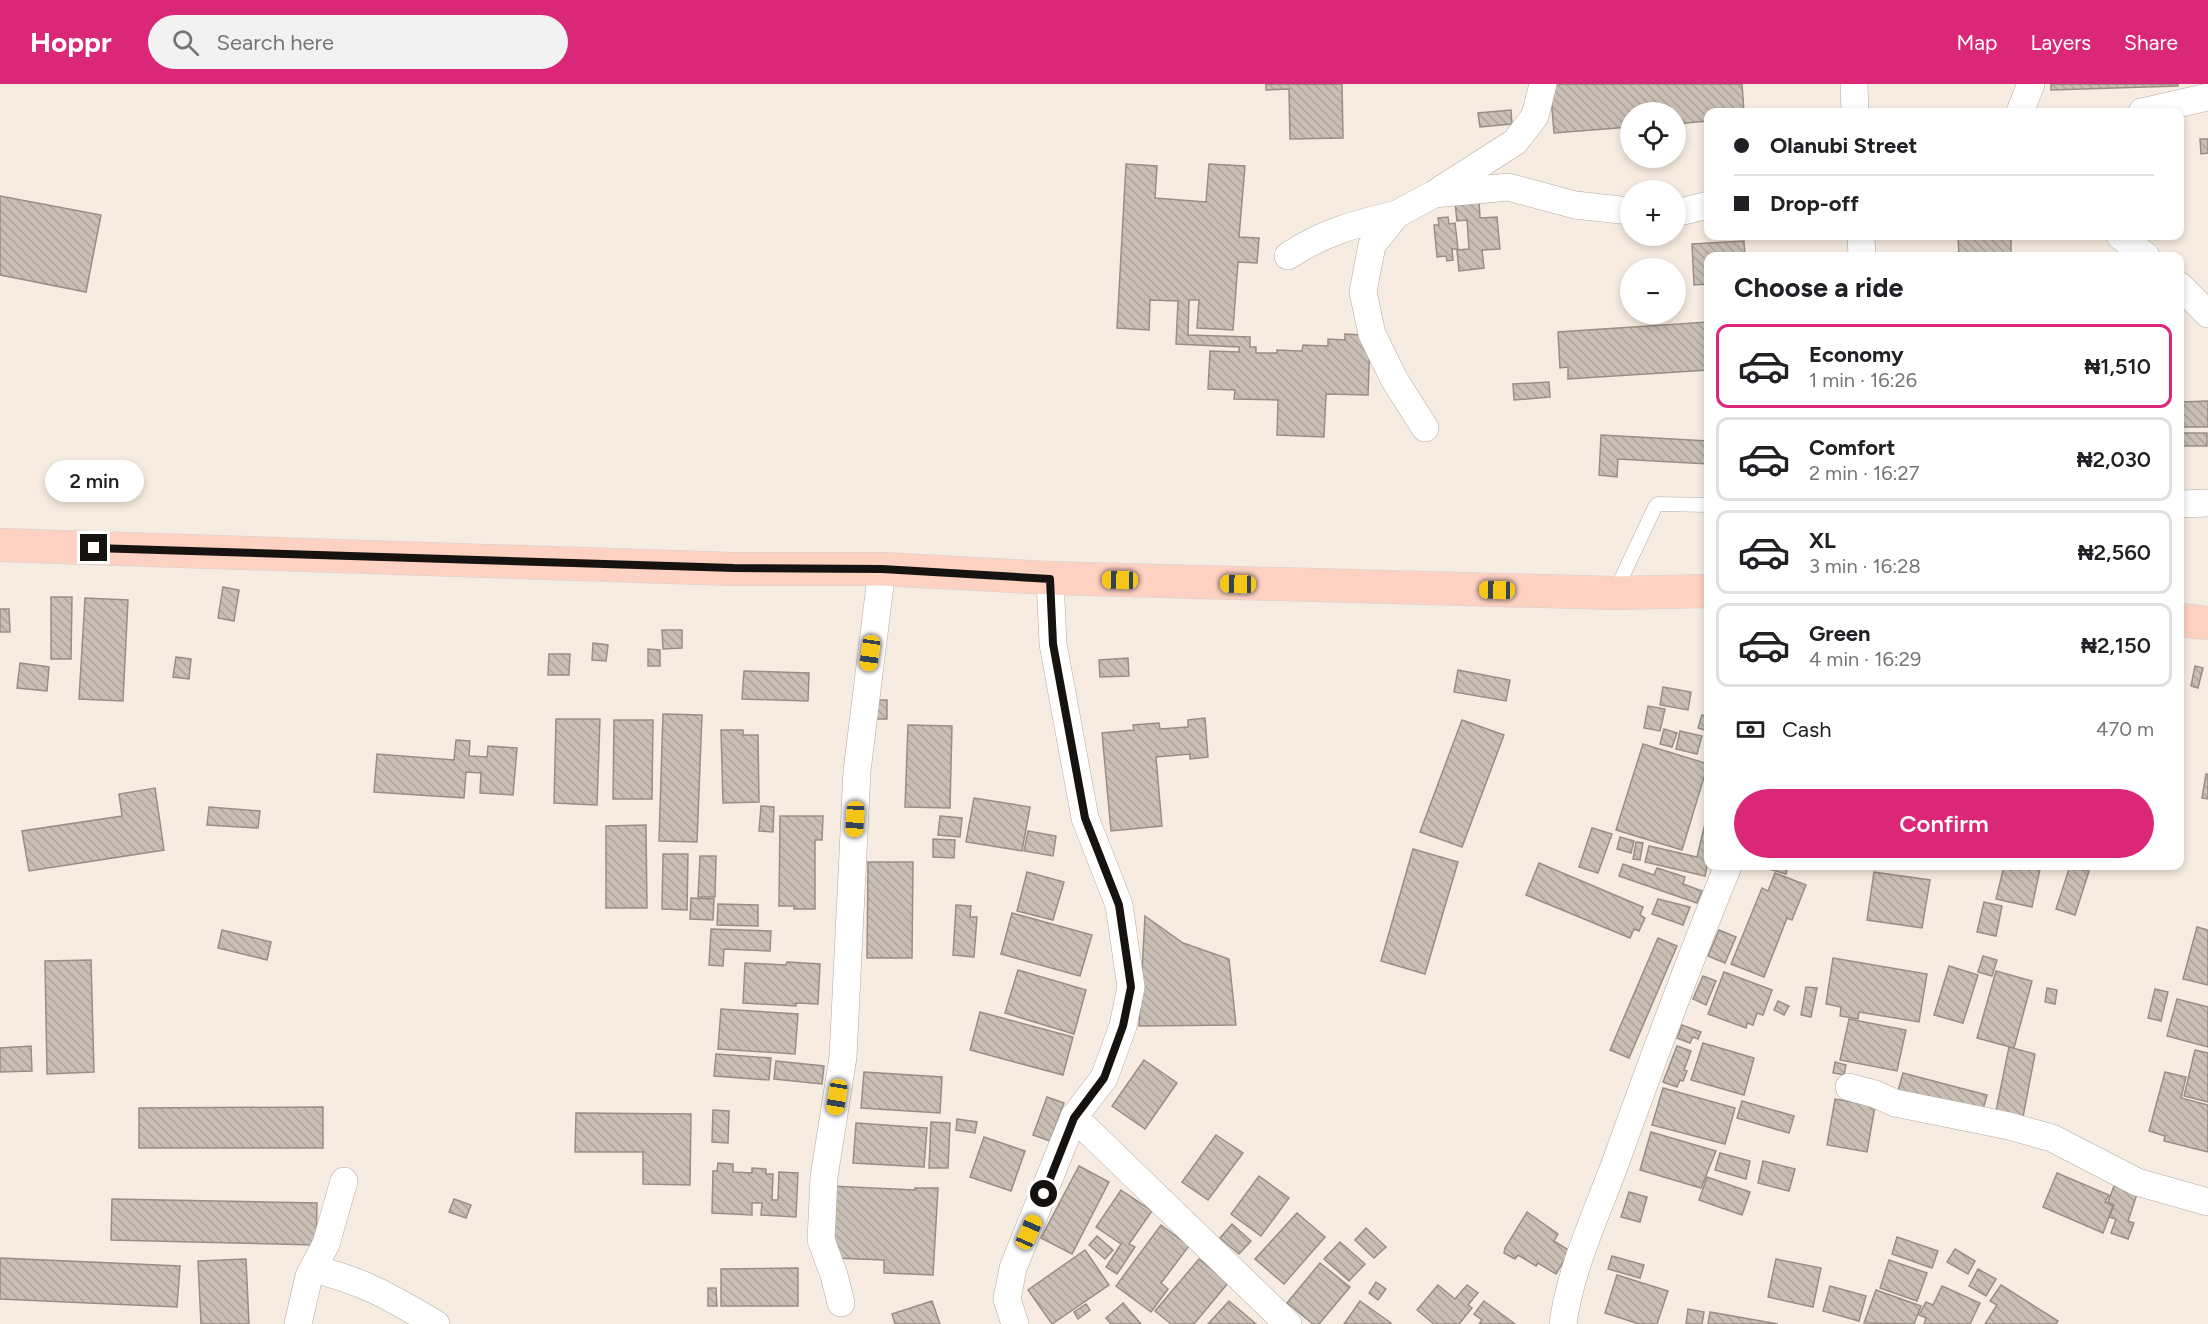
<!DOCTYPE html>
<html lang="en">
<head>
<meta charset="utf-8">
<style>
  :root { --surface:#fff; --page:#f2f2f2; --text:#202124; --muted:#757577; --line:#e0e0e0; --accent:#db2777 }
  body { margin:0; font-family:Figtree,sans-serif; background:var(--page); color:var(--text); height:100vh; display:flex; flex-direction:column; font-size:22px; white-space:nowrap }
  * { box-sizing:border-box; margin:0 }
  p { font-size:20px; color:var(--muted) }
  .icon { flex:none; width:33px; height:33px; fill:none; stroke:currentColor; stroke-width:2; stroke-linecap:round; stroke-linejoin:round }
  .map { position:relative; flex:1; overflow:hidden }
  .side { position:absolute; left:1704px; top:168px; width:480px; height:618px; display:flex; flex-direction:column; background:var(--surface); border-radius:12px; box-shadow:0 3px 9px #0003 }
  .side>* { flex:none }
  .top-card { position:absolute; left:1704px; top:24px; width:480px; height:132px; border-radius:12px; box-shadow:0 3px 9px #0003; display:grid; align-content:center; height:132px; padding:0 30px; background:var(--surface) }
  .controls { position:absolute; left:1620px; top:18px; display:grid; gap:12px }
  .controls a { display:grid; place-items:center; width:66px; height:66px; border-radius:50%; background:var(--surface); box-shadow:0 3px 9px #0003; font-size:30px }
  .end { position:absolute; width:27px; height:27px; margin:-14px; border:8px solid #16120f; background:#fff; box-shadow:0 0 0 3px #fff }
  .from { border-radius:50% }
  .bubble { position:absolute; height:42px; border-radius:21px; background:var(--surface); box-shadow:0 3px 9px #0003; font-size:20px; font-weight:600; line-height:42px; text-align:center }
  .car { position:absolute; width:18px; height:36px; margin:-18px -9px; border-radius:8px; box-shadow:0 0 4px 2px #0007; background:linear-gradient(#f5c518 24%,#345 0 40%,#f5c518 0 76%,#345 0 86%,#f5c518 0) }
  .top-card b { display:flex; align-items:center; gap:21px; height:57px; font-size:22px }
  .top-card b+b { border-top:2px solid var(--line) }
  .top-card i { width:15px; height:15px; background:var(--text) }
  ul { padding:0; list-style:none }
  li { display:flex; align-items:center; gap:18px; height:84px; margin:0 12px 9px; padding:0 18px; border:3px solid var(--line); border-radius:12px }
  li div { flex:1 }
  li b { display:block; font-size:22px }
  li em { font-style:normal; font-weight:600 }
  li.active { border-color:var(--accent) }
  li>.icon { width:54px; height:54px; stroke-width:1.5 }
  h2 { padding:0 30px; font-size:27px; line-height:72px }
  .pay { display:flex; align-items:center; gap:15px; height:66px; padding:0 30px; font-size:22px }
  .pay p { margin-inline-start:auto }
  .button { display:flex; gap:12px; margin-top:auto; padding:12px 30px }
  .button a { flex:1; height:69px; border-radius:36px; background:var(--accent); color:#fff; font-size:24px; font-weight:600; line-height:69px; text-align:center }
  header { display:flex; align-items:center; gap:36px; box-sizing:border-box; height:84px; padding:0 30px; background:var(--accent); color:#fff }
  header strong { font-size:28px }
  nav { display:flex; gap:33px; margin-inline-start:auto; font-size:21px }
  .search { width:420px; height:54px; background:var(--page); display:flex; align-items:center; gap:15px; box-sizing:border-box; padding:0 21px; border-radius:33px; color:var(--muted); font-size:22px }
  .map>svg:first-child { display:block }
  .building { fill:url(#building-back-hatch); stroke:#998e85; stroke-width:1.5 }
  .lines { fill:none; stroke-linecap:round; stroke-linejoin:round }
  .lane-casing { stroke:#b3a99f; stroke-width:15 }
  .street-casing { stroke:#b3a99f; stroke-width:28 }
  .primary-casing { stroke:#d0d0cf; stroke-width:34 }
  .lane { stroke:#fff; stroke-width:14 }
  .street { stroke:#fff; stroke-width:27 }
  .primary { stroke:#fed2c2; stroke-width:33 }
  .route { stroke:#16120f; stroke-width:8 }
</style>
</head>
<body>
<header>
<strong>Hoppr</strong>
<div class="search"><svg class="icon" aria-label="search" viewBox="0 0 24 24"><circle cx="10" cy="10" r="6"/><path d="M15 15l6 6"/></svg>Search here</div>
<nav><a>Map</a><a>Layers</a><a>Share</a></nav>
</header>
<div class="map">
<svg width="2208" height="1240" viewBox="0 0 2208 1240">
  <defs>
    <pattern id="building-back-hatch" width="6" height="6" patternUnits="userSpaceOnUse" patternTransform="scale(1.5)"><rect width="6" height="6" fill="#c9bfb5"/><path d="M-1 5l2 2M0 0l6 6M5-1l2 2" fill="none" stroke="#aca39a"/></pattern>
  </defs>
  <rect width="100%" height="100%" fill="#f7ece1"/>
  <g class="building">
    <path d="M1266 0H1342L1343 54 1290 55 1289 5 1266 6Z"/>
    <path d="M1550 0H1742L1744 28H1708V37L1676 40V28H1630V43L1554 49Z"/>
    <path d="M2051 0H2178V2L2051 6Z"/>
    <path d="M1511 26 1512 40 1480 43 1478 29Z"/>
    <path d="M2200 55H2208V69L2201 70Z"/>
    <path d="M1126 80 1157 82 1155 114 1206 118 1209 80 1245 82 1239 153 1259 154 1257 179 1238 178 1233 246 1197 244 1199 216H1189L1188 251 1250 253V263H1256V269H1277V266L1302 267 1303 261 1328 262V255L1345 256V250L1362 251 1370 258 1368 311 1326 310 1324 353 1277 351 1278 316 1234 315 1235 306 1208 305 1210 267 1239 268V263L1176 260 1178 217 1150 216 1149 246 1117 244Z"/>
    <path d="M0 112 101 131 86 208 0 191Z"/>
    <path d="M1479 117 1480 134 1497 133 1500 165 1482 166 1484 184 1459 187 1457 166 1469 165 1467 136 1457 137 1455 119Z"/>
    <path d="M1448 133 1449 140 1455 139 1458 165H1452L1453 176 1447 177 1446 172 1437 173 1434 141H1439L1438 134Z"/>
    <path d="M1958 152H2011V172H1959Z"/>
    <path d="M1744 157 1745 172H1708V200L1694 201 1692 160Z"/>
    <path d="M1708 238V286L1568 295V283L1560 284 1558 248Z"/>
    <path d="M1549 298 1550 313 1514 316 1513 300Z"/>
    <path d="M2208 317V343H2182L2181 318Z"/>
    <rect x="2182" y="349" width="25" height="13"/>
    <path d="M1601 351 1708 357V380L1618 375 1617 393 1599 391Z"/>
    <path d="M223 503 239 506 234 537 218 534Z"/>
    <path d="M51 513H72L71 575H51Z"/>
    <path d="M85 514 128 516 123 617 79 615Z"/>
    <path d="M0 525H9L10 548H0Z"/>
    <path d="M662 546H682V564L663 565Z"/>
    <path d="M593 559 608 561 606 577 592 576Z"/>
    <path d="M648 565 660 566V582H648Z"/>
    <path d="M549 570H570L569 591H548Z"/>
    <path d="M176 573 191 575 189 595 173 593Z"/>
    <path d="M1128 574 1129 592 1100 593 1099 576Z"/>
    <path d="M20 579 49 583 47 607 17 604Z"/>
    <path d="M2195 582 2203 584 2198 604 2191 602Z"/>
    <path d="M1458 586 1510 596 1506 617 1454 608Z"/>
    <path d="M744 587 809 589 808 617 742 615Z"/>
    <path d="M1663 603 1691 608 1688 626 1660 621Z"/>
    <rect x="874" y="616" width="13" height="19"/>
    <path d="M1648 622 1665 625 1660 647 1644 644Z"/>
    <path d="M663 630 702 631 697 758 659 757Z"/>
    <path d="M1702 631 1708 633V647L1698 644Z"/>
    <path d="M1205 634 1208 673 1190 675V670L1156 673 1162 742 1111 747 1102 649 1134 646 1133 641 1159 639 1160 645 1188 643V636Z"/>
    <path d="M556 635H600L597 721 554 719Z"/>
    <path d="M614 636H653L652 715H613Z"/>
    <path d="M1462 636 1504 651 1462 763 1420 748Z"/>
    <path d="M908 641 952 642 950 724 905 723Z"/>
    <path d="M1664 645 1677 649 1672 663 1660 660Z"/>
    <path d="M721 646H743V651H758L759 718 723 719Z"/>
    <path d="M1680 647 1702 652 1697 670 1676 665Z"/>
    <path d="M456 656 470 657 469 672 487 673 488 662 517 664 513 711 480 709 481 689 466 688 464 714 374 708 377 670 454 676Z"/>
    <path d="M1643 660 1708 680 1682 766 1616 746Z"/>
    <path d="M2206 690H2208V715L2202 714Z"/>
    <path d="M155 704 164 766 29 787 22 747 122 732 119 710Z"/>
    <path d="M974 714 1030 723 1022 767 966 758Z"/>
    <path d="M761 722 774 723 773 748 759 747Z"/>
    <path d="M209 723 260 727 258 744 207 741Z"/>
    <path d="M1708 727V777L1705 792 1645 778 1649 762 1697 773Z"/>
    <path d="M780 732H823L822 756H815V825H794V822H779Z"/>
    <path d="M940 732 962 734 960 753 938 751Z"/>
    <path d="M646 741 647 824H606V742Z"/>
    <path d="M1592 744 1612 750 1598 789 1579 783Z"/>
    <path d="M1028 747 1056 752 1053 772 1024 767Z"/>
    <path d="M1620 753 1634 757 1631 769 1617 765Z"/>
    <path d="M933 755 955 756 954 774 933 773Z"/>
    <path d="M1636 758 1643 759 1640 776 1633 775Z"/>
    <path d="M1413 765 1458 778 1425 890 1381 877Z"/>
    <path d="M663 770H688L687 826 662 825Z"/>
    <path d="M700 772H716L715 813H698Z"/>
    <path d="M868 778H913L912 874H867Z"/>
    <path d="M1539 779 1643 823 1640 831 1645 834 1639 847 1634 845 1630 854 1526 811Z"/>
    <path d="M1623 780 1654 791 1657 784 1685 793 1683 800 1702 807 1697 819 1619 792Z"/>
    <path d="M1758 782H1788L1786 790Z"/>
    <path d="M2004 782 2040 785 2032 823 1996 815Z"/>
    <path d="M2070 782 2089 787 2075 831 2056 825Z"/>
    <path d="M1027 788 1064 798 1053 836 1017 827Z"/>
    <path d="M1874 788 1930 796 1922 844 1867 836Z"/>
    <path d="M1775 789 1806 801 1792 836 1787 834 1764 893 1731 880 1762 804 1768 807Z"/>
    <path d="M691 814 714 815 713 836 690 835Z"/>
    <path d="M1658 815 1690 823 1683 841 1652 830Z"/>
    <path d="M1984 818 2002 822 1996 852 1977 848Z"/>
    <path d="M718 820 758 821V842L717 841Z"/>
    <path d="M956 821 971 822 970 833H977L974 873 953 871Z"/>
    <path d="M1012 829 1092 851 1080 892 1001 870Z"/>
    <path d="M1145 832 1183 859 1229 875 1236 941 1139 942Z"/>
    <path d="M2197 843 2208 846V901L2183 895Z"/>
    <path d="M711 845 771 847 770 867 724 865 723 882 709 881Z"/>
    <path d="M222 846 271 858 267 876 218 864Z"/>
    <path d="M1719 846 1736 853 1725 879 1708 872Z"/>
    <path d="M1658 854 1677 862 1629 974 1610 966Z"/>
    <path d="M1983 872 1997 876 1992 892 1978 888Z"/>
    <path d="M1833 874 1927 890 1919 938 1859 928 1858 935 1840 932 1841 923 1826 920Z"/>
    <path d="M91 876 94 988 47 990 45 877Z"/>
    <path d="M787 878 820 880 818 920 796 919V922L743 919 745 879 786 881Z"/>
    <path d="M1949 882 1978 891 1963 939 1934 931Z"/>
    <path d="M1018 886 1086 906 1074 950 1005 929Z"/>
    <path d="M1996 887 2032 897 2014 964 1977 954Z"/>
    <path d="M1724 888 1772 906 1763 931 1757 929 1753 941 1747 939 1746 944 1708 930Z"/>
    <path d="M1703 892 1716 897 1706 921 1693 915Z"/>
    <path d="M1806 903 1817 904 1811 933 1801 931Z"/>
    <path d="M2047 904 2057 906 2055 920 2045 918Z"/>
    <path d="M2155 905 2168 908 2161 937 2148 934Z"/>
    <path d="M2177 915 2208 923V963L2167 952Z"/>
    <path d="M1778 917 1789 922 1784 931 1774 926Z"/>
    <path d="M721 925 798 930 795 970 718 965Z"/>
    <path d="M980 928 1073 953 1063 991 970 966Z"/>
    <path d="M1849 935 1906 946 1897 987 1840 976Z"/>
    <path d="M1682 941 1701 948 1698 955 1693 953 1690 959 1677 954Z"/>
    <path d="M1703 959 1754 974 1744 1011 1691 996Z"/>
    <path d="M31 962 32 987 0 988V964Z"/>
    <path d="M1677 962 1691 967 1684 986 1687 987 1683 997 1680 996 1677 1003 1663 998Z"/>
    <path d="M2009 963 2035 970 2022 1038 1995 1032Z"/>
    <path d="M2195 966 2208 969V1018L2184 1012Z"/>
    <path d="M716 970 771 974 769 996 714 992Z"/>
    <path d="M1144 976 1177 999 1145 1045 1112 1022Z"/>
    <path d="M776 977 824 982 822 1000 774 995Z"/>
    <path d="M1835 978 1846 981 1844 991 1833 989Z"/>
    <path d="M864 988 942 993 940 1029 861 1024Z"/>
    <path d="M2165 988 2186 993 2181 1014 2208 1021V1068L2164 1057 2165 1052 2149 1047Z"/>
    <path d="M1903 989 1987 1011 1981 1033 1897 1011Z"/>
    <path d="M1663 1004 1735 1024 1725 1060 1652 1041Z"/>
    <path d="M1047 1013 1064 1019 1050 1057 1033 1051Z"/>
    <path d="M1835 1015 1875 1022 1867 1068 1827 1061Z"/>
    <path d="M1742 1017 1794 1032 1789 1049 1737 1034Z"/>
    <path d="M323 1023V1064H139V1024Z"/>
    <path d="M713 1026 729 1027 728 1059 712 1058Z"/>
    <path d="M576 1029 691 1030 690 1101 643 1100V1068H575Z"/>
    <path d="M957 1035 977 1038 975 1049 956 1046Z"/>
    <path d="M931 1038 950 1039 948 1084H929Z"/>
    <path d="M856 1039 927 1044 924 1083 853 1079Z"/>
    <path d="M1651 1048 1716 1067 1701 1104 1640 1086Z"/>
    <path d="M1216 1051 1243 1069 1208 1116 1182 1098Z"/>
    <path d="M984 1053 1025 1067 1011 1107 970 1093Z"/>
    <path d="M1720 1069 1750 1077 1746 1095 1715 1086Z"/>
    <path d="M1763 1077 1795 1085 1789 1107 1758 1099Z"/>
    <path d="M718 1079 733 1080V1088L752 1089V1084L766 1085V1090H773L772 1116H778L779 1088 798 1089 796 1133 761 1131 762 1119H752V1131L712 1129 713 1087H717Z"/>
    <path d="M1079 1082 1109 1098 1072 1170 1041 1154Z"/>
    <path d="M2057 1089 2109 1111 2105 1118 2113 1122 2103 1149 2043 1123Z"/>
    <path d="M1259 1092 1289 1114 1261 1152 1231 1130Z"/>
    <path d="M1707 1093 1750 1108 1742 1131 1699 1116Z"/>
    <path d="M830 1102 915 1106V1104H938L933 1191 884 1189V1176L833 1174Z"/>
    <path d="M2114 1102 2137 1110 2128 1137 2134 1139 2128 1155 2111 1149 2116 1135 2109 1133 2114 1121 2108 1118Z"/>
    <path d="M1121 1106 1152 1127 1129 1160 1135 1163 1117 1190 1106 1183 1121 1160 1096 1143Z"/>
    <path d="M1629 1108 1647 1113 1640 1138 1621 1133Z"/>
    <path d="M112 1115 317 1119 316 1161 111 1156Z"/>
    <path d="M454 1115 471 1121 466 1134 449 1128Z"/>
    <path d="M1527 1128 1558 1150 1554 1157 1570 1167 1556 1190 1538 1179 1536 1182 1518 1171 1515 1175 1504 1169 1505 1164Z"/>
    <path d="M1297 1129 1325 1153 1284 1200 1255 1175Z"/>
    <path d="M1232 1140 1251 1157 1239 1170 1220 1154Z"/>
    <path d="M1161 1141 1189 1162 1161 1199 1168 1205 1151 1228 1116 1202Z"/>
    <path d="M1366 1144 1386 1163 1374 1174 1355 1156Z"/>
    <path d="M1097 1152 1113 1166 1105 1175 1089 1161Z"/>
    <path d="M1897 1153 1938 1167 1932 1184 1892 1170Z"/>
    <path d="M1340 1158 1365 1180 1349 1197 1324 1175Z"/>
    <path d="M1955 1165 1975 1177 1968 1190 1947 1178Z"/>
    <path d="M1085 1166 1109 1201 1052 1240 1028 1206Z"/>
    <path d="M1612 1172 1644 1181 1640 1194 1608 1185Z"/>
    <path d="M0 1174 180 1182 177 1223 0 1215Z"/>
    <path d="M246 1175 249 1240H201L198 1177Z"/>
    <path d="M1199 1175 1228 1199 1194 1240H1171L1155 1227Z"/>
    <path d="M1776 1175 1821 1184 1813 1223 1768 1213Z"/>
    <path d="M1889 1176 1927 1189 1917 1217 1880 1204Z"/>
    <path d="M1320 1179 1350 1203 1319 1240H1313L1287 1219Z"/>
    <path d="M798 1184V1222H721V1185Z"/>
    <path d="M1978 1185 1996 1195 1986 1212 1969 1202Z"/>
    <path d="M1617 1191 1668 1207 1657 1240H1639L1605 1229Z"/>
    <path d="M1376 1198 1386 1205 1378 1216 1369 1209Z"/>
    <path d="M1438 1201 1455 1215 1467 1201 1478 1209 1468 1221 1472 1224 1459 1240H1434L1417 1226Z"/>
    <path d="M2001 1201 2058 1237 2056 1240H1985L1997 1221 1990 1217Z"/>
    <path d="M1830 1202 1866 1212 1859 1237 1823 1227Z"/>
    <path d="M1942 1202 1980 1219 1970 1240H1924L1926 1234 1919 1231 1926 1218 1933 1221Z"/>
    <path d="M708 1204H716L717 1222H708Z"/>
    <path d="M1876 1206 1921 1222 1914 1240 1864 1239Z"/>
    <path d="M932 1217 940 1240H895L892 1230Z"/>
    <path d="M1229 1217 1256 1240H1208Z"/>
    <path d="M1360 1217 1391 1239 1390 1240H1344Z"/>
    <path d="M1484 1217 1492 1223 1515 1240H1479L1482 1236 1474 1230Z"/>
    <path d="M1123 1219 1141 1240H1111L1106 1234Z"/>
    <path d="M1086 1220 1090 1226 1078 1235 1074 1228Z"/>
    <path d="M1688 1225 1704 1228 1702 1240H1686Z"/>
    <path d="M1710 1228 1778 1240H1708Z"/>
  </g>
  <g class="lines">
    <defs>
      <path id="lane" d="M1615 508 1655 423 1658 420 1708 421"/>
      <g id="street">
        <path d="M1854 0 1855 28"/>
        <path d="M2020 28 2031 0"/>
        <path d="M2142 28 2208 13"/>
        <path d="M1440 106 1515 58 1535 32 1543 0"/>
        <path d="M1676 129 1708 121"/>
        <path d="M1861 152 1862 172"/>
        <path d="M2120 152 2146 172"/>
        <path d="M1288 172C1324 148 1355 140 1397 130"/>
        <path d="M2180 202 2208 230"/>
        <path d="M1425 344 1394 295 1372 250 1363 208 1372 161 1397 130 1434 110 1508 103 1575 121 1630 127"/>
        <path d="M2180 420 2208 419"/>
        <path d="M1849 1003 1875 1010 1895 1019 2009 1042 2052 1054 2137 1098 2208 1118"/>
        <path d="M1074 1033 1288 1240"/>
        <path d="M313 1185C364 1197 392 1214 436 1240"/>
        <path d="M841 1219 834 1191 821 1156 824 1093 843 973 857 687 882 485"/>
        <path d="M298 1240 309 1192 326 1160 344 1097"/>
        <path d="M1015 1240 1007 1215 1013 1184 1074 1033 1104 994 1123 942 1131 903 1119 821 1085 734 1053 560 1050 494"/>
        <path d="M1563 1240C1570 1186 1596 1131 1615 1080 1651 980 1688 880 1728 782"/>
      </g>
      <g id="primary">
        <path d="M0 461 733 485H882L1050 494 1614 509 1708 507"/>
        <path d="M2180 536 2208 539"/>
      </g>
    </defs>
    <use href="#lane" class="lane-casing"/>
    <use href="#street" class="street-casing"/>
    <use href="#primary" class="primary-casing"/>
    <use href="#lane" class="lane"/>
    <use href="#street" class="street"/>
    <use href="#primary" class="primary"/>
  </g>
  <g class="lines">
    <path class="route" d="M94 464 734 484 882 485 1050 495 1053 560 1085 734 1119 821 1131 903 1123 942 1104 994 1074 1034 1044 1110"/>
  </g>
</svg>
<div class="controls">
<a><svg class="icon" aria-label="locate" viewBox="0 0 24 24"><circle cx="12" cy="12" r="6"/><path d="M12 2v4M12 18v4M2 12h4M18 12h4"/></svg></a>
<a>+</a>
<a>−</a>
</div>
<i class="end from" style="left:1044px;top:1110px"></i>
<i class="end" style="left:94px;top:464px"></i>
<div class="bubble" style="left:45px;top:376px;width:99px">2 min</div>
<i class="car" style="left:1120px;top:496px;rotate:271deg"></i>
<i class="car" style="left:1238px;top:500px;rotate:271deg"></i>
<i class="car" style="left:1497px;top:506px;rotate:271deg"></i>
<i class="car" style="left:870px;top:569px;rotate:188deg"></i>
<i class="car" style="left:855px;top:735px;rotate:183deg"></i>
<i class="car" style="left:837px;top:1013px;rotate:189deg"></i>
<i class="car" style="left:1029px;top:1148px;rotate:24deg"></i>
<div class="top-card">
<b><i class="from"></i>Olanubi Street</b>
<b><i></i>Drop-off</b>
</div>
<section class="side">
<h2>Choose a ride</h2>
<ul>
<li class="active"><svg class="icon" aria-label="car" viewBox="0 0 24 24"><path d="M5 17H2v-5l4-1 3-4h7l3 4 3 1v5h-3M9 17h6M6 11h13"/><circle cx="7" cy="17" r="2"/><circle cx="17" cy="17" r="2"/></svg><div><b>Economy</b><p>1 min · 16:26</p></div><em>₦1,510</em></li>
<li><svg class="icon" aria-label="car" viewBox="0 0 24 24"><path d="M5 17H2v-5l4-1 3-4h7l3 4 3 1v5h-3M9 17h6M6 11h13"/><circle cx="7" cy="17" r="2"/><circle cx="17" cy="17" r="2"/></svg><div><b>Comfort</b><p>2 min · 16:27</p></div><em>₦2,030</em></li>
<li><svg class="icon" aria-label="car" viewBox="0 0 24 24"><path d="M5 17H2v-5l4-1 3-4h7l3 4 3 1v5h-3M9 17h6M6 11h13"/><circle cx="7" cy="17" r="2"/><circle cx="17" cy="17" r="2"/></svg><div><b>XL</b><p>3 min · 16:28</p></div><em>₦2,560</em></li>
<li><svg class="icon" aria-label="car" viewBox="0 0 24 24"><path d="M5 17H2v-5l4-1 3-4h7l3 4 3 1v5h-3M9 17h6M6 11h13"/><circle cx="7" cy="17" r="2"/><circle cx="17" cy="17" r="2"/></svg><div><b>Green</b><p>4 min · 16:29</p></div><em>₦2,150</em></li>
</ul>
<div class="pay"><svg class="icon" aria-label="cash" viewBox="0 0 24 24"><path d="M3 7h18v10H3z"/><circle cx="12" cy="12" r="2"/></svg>Cash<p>470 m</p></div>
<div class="button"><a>Confirm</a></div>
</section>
</div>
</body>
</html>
